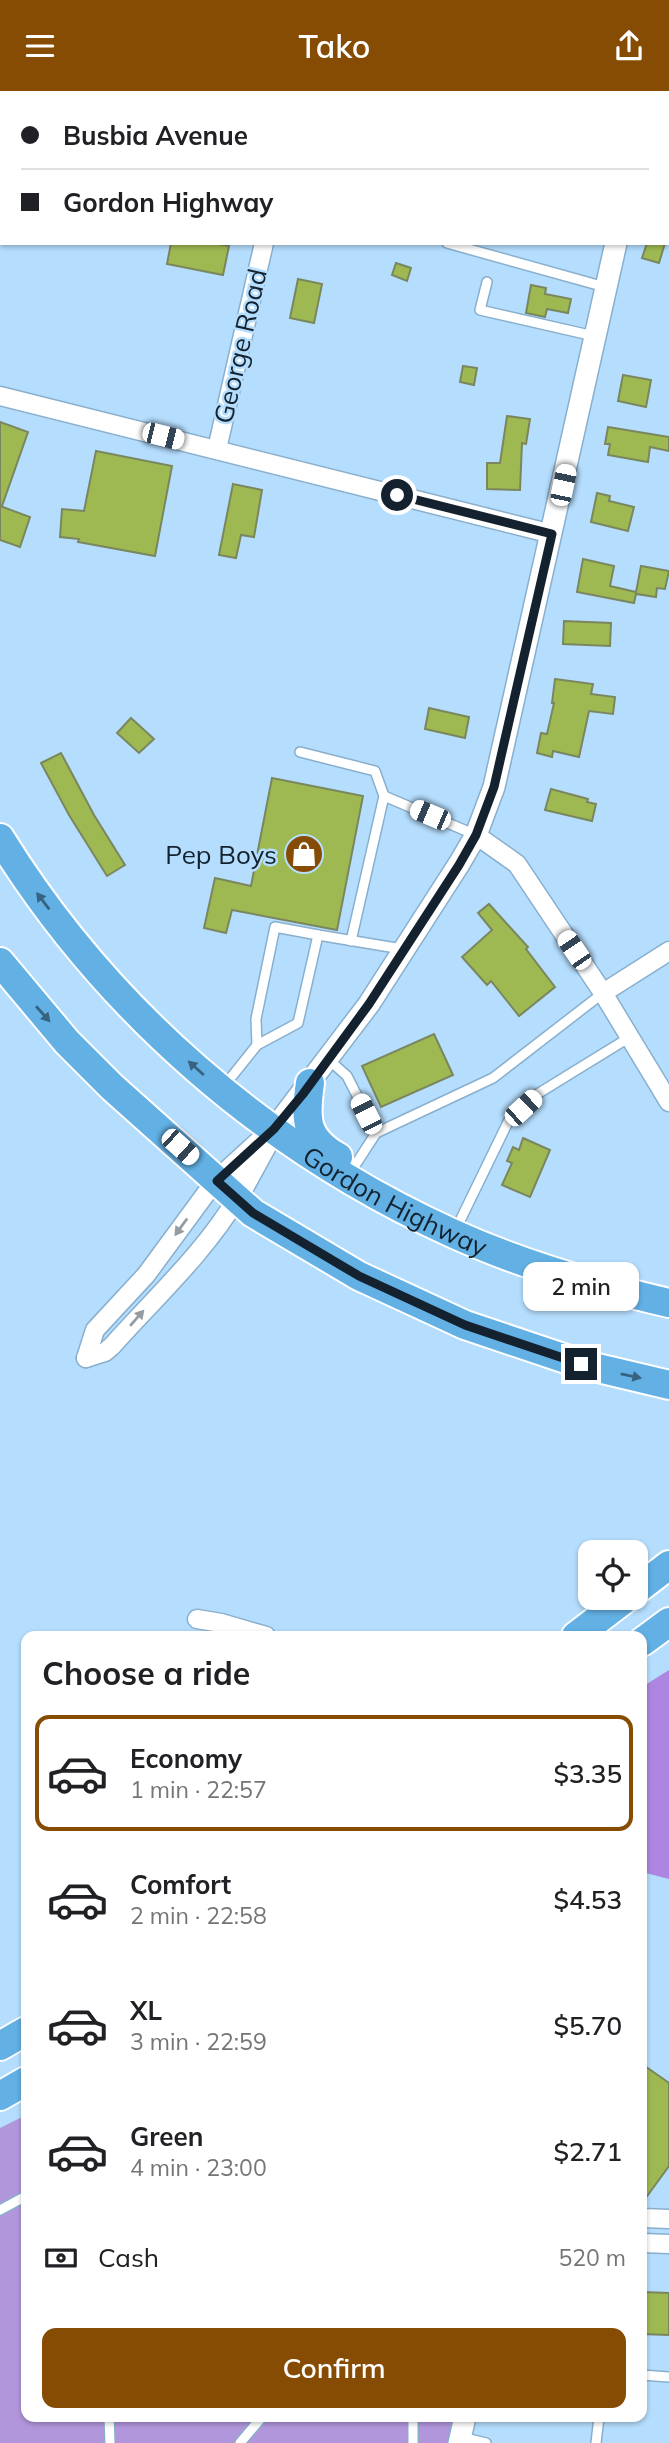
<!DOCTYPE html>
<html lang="en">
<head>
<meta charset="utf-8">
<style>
  :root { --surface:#fff; --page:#f2f2f2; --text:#202124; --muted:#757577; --line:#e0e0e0; --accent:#874c03 }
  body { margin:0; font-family:Mulish,sans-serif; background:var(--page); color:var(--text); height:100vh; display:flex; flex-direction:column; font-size:26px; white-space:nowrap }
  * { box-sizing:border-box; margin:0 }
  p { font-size:23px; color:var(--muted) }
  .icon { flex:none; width:38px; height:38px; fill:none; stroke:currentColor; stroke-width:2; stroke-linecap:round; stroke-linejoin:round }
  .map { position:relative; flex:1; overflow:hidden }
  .sheet { position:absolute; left:21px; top:1540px; width:626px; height:791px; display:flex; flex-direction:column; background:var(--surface); border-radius:14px; box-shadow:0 2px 5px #0004 }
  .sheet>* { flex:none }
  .hud { position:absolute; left:0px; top:0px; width:670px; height:154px; box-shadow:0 2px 5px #0004; display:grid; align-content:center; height:154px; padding:0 21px; background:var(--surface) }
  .tools { position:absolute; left:578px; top:1449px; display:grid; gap:14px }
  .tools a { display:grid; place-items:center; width:70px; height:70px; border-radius:14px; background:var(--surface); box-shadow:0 2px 5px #0004; font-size:35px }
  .end { position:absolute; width:32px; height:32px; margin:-16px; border:9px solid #13222e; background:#fff; box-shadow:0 0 0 4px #fff }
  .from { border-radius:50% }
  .bubble { position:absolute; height:49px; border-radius:14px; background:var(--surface); box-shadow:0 2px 5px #0004; font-size:23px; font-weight:600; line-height:49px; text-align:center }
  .car { position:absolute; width:21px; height:42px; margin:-21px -10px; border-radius:9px; box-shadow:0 0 5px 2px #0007; background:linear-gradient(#fff 24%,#345 0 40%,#fff 0 76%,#345 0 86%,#fff 0) }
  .hud b { display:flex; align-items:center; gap:24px; height:66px; font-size:26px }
  .hud b+b { border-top:2px solid var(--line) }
  .hud i { width:18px; height:18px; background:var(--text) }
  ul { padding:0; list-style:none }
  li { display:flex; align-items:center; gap:21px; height:116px; margin:0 14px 10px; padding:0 7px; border:4px solid transparent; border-radius:14px }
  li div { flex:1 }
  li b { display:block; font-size:26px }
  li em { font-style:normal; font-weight:600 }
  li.active { border-color:var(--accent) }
  li>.icon { width:63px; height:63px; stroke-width:1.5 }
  h2 { padding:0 21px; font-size:32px; line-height:84px }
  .pay { display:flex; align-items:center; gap:18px; height:77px; padding:0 21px; font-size:26px }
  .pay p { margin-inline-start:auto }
  .primary-button { display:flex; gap:14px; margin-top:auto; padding:14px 21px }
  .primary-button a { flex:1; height:80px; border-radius:14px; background:var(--accent); color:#fff; font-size:28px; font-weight:600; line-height:80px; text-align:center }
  header { display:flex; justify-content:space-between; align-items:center; height:91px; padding:0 21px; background:var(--accent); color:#fff; font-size:32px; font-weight:600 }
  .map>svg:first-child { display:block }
  .green { fill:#b296dc }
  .forest { fill:#ac86e0 }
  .building { fill:#9eb952; stroke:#7a875e; stroke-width:2 }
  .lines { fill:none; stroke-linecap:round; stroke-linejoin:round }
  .service-casing { stroke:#88afce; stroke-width:12 }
  .minor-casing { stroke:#88afce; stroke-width:21 }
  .tertiary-casing { stroke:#88afce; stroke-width:24 }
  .trunk-casing { stroke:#fff; stroke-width:32 }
  .service { stroke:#fff; stroke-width:9 }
  .minor { stroke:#fff; stroke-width:18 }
  .tertiary { stroke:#fff; stroke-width:21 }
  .trunk { stroke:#62b0e4; stroke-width:28 }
  .oneway { fill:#376280 }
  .oneway2 { fill:#959ca1 }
  .route { stroke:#13222e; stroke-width:9 }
  .labels { text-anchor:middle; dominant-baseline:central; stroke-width:5; stroke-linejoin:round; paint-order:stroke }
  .street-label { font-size:26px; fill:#13222e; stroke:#b5ddfd }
  .poi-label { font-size:26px; fill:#13222e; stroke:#b5ddfd; text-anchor:end }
</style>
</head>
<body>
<header><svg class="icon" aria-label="menu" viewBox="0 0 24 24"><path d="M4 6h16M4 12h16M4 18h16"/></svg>Tako<svg class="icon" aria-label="share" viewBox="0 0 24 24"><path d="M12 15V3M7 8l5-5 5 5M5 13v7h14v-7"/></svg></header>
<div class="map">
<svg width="669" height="2352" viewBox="0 0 669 2352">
  <rect width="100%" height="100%" fill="#b5ddfd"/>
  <path class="green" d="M26 2024V2326H462L456 2352H0V2037Z"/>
  <path class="forest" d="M669 1579V1788L642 1781V1596Z"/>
  <g class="building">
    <path d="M171 152H214L229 155 223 184 167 173Z"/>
    <path d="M647 152H665L659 172 642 167Z"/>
    <path d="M396 172 411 177 407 190 392 184Z"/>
    <path d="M298 188 322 193 314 232 290 227Z"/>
    <path d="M531 194 546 197 545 203 571 208 568 222 547 218 545 226 526 222Z"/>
    <path d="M463 275 477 277 474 294 460 291Z"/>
    <path d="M623 284 651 289 646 316 618 310Z"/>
    <path d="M507 325 530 328 526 353 522 352 520 399 487 398V372H500Z"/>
    <path d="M0 331 28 341 2 415H0Z"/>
    <path d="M608 336 669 346V360L650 356 648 371 608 364 610 353H605Z"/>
    <path d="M96 360 172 375 155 465 78 451 79 448 60 446 62 418 84 420Z"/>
    <path d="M233 393 262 399 254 446 241 444 236 467 219 464Z"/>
    <path d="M597 402 610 405 609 410 634 416 628 440 591 431Z"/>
    <path d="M0 415 30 426 20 456 0 449Z"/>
    <path d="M583 468 614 475 610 495 636 501 641 475 669 480 665 498 657 497 656 506 636 503 634 512 577 501Z"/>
    <path d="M564 530 611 532 610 555 563 553Z"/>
    <path d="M555 588 593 593 591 603 615 606 613 623 589 620 579 666 553 660 552 666 537 662 541 642 547 643 554 612H552Z"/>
    <path d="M429 617 469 626 465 647 425 638Z"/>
    <path d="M131 627 154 648 139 662 117 642Z"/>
    <path d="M61 662 94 724 125 774 107 785 69 724 41 672Z"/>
    <path d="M272 687 363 705 337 839 232 819 226 842 204 837 215 787 251 795Z"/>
    <path d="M551 698 588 708 587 711 596 713 592 730 545 719Z"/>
    <path d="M489 813 528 856 526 858 555 896 519 925 491 890 487 894 462 866 492 839 478 822Z"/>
    <path d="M434 943 453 984 381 1016 362 975Z"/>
    <path d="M523 1047 550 1059 530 1106 502 1094 512 1072 507 1070 513 1056 519 1059Z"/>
    <path d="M642 1973 669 1992V2075L642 2112Z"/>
    <path d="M642 2201 669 2202V2244L642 2243Z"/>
  </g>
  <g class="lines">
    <defs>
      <g id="service">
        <path d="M0 93 2 96"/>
        <path d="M0 115 2 111"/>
        <path d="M447 152 605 196"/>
        <path d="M487 191 480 219 594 245"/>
        <path d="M300 661 375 680 384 705"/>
        <path d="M351 850 384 705 476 744"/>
        <path d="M257 954 256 928 275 836 318 844"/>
        <path d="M328 968 347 985 376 1042"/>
        <path d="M225 994 257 954 298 932 318 844 402 858"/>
        <path d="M354 1076 376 1042 493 987 603 902"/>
        <path d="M456 1138 508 1031 539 1002 630 946"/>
        <path d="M0 2119 26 2105"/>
        <path d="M642 2284 669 2286"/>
        <path d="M109 2326 110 2352"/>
        <path d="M413 2326V2352"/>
        <path d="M461 2346 486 2352"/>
        <path d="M240 2352 262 2326"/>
        <path d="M596 2352 599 2326"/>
      </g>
      <g id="minor">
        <path d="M298 2V0"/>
        <path d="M0 305 552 443"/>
        <path d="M217 358 264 152"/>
        <path d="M476 744 517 773 603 902 669 1011"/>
        <path d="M603 902 669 860"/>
        <path d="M86 1267 105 1261 112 1255C153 1209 206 1160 237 1107"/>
        <path d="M86 1267 95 1239 146 1184 210 1097 217 1090"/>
        <path d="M197 1528 221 1532 266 1545"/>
        <path d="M642 2127 669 2128"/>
        <path d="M642 2152 669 2153"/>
      </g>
      <g id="tertiary">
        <path d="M649 2V0"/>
        <path d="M217 1090 274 1038 369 913 459 773 476 744 494 696 616 152"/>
        <path d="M237 1107 267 1052"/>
        <path d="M459 2352 465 2326"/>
      </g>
      <g id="trunk">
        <path id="s1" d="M0 747C107 920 267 1058 452 1142 522 1174 595 1195 669 1212"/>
        <path d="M0 871 67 951 112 996 253 1122 359 1185 465 1234 581 1273 669 1294"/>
        <path d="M310 992C305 1027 304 1047 338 1066"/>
        <path d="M635 1500 669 1474"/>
        <path d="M576 1545 626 1507"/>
        <path d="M642 1551 669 1531"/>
        <path d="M0 1955 26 1940"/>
        <path d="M0 2005 26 1990"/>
      </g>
    </defs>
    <use href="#service" class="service-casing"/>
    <use href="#minor" class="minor-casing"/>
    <use href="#tertiary" class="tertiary-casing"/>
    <use href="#trunk" class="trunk-casing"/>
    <use href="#service" class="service"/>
    <use href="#minor" class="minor"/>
    <use href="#tertiary" class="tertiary"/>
    <use href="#trunk" class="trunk"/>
  </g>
  <defs><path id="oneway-solid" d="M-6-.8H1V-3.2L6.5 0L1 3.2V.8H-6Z" transform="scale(1.75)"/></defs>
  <g class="oneway">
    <use href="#oneway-solid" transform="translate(43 810) rotate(-127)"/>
    <use href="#oneway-solid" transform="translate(43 923) rotate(48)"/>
    <use href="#oneway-solid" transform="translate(196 977) rotate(-138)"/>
    <use href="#oneway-solid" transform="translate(631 1285) rotate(12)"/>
  </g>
  <g class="oneway2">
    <use href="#oneway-solid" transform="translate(181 1136) rotate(126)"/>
    <use href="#oneway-solid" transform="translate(137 1227) rotate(-49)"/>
  </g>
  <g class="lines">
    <path class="route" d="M397 404 552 443 494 696 476 744 459 774 369 913 303 1003 274 1038 217 1090 253 1122 359 1185 465 1234 581 1273"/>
  </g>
  <defs>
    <symbol id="shop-disc" viewBox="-11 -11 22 22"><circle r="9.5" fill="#874c03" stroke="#b5ddfd"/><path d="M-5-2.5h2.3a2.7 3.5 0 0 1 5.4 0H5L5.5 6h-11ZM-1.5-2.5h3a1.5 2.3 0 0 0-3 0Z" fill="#fff"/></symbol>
  </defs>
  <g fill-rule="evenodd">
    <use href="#shop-disc" x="282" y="741" width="44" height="44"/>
  </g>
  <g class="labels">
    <g class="street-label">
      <text transform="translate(240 255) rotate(-77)">George Road</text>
      <text stroke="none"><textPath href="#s1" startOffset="544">Gordon Highway</textPath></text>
    </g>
    <g class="poi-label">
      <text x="277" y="763">Pep Boys</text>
    </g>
  </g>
</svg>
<div class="tools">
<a><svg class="icon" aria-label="locate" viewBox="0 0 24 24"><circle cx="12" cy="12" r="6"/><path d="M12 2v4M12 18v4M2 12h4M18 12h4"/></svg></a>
</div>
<i class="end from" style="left:397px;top:404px"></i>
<i class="end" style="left:581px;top:1273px"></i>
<div class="bubble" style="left:523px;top:1171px;width:116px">2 min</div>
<i class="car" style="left:163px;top:345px;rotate:104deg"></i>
<i class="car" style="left:563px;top:394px;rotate:12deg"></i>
<i class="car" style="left:430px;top:724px;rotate:293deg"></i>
<i class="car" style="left:574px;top:859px;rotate:326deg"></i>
<i class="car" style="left:523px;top:1017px;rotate:47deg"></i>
<i class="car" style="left:366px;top:1023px;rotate:333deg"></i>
<i class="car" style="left:180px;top:1056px;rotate:132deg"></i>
<div class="hud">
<b><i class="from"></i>Busbia Avenue</b>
<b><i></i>Gordon Highway</b>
</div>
<section class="sheet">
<h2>Choose a ride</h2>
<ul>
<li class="active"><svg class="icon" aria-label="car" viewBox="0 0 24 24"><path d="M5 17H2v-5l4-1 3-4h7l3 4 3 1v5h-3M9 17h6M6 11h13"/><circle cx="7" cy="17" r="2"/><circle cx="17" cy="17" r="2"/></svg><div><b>Economy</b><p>1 min · 22:57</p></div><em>$3.35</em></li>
<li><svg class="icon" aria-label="car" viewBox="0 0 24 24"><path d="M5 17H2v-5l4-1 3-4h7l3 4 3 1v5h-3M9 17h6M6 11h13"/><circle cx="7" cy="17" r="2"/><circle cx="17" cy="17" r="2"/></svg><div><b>Comfort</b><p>2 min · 22:58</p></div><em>$4.53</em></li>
<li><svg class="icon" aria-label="car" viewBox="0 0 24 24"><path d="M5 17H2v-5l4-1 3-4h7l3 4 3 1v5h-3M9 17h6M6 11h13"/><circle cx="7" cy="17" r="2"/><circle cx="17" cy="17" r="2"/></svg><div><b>XL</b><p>3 min · 22:59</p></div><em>$5.70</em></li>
<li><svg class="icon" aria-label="car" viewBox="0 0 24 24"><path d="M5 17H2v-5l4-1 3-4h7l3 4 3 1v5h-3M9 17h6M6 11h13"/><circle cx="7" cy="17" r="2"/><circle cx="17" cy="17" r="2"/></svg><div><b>Green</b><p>4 min · 23:00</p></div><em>$2.71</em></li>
</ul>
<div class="pay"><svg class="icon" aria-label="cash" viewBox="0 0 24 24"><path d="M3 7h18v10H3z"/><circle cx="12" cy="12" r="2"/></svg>Cash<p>520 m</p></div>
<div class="primary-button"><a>Confirm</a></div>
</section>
</div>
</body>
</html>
